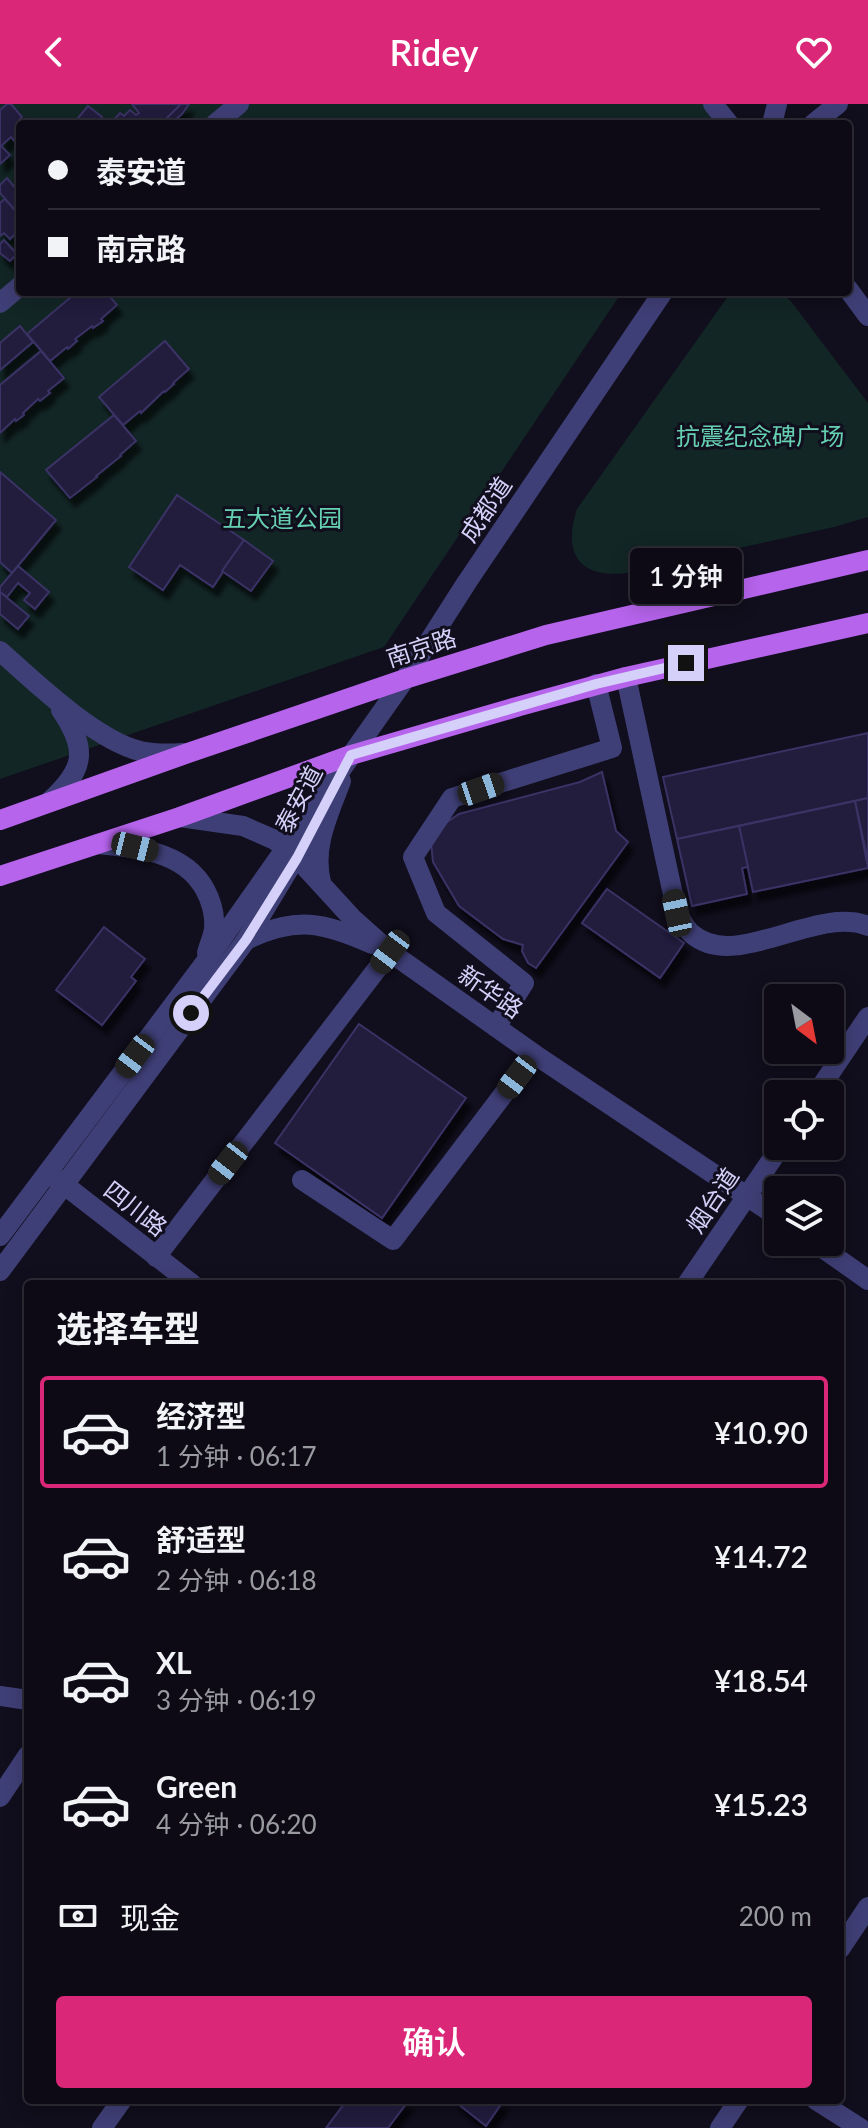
<!DOCTYPE html>
<html lang="zh">
<head>
<meta charset="utf-8">
<style>
  :root { --surface:#0d0a16; --page:#1b1823; --text:#f1f3f6; --muted:#9a9aa1; --line:#2d2b35; --accent:#db2777 }
  body { margin:0; font-family:Lato,"Noto Sans SC",sans-serif; background:var(--page); color:var(--text); height:100vh; display:flex; flex-direction:column; font-size:30px; white-space:nowrap }
  * { box-sizing:border-box; margin:0 }
  p { font-size:26px; color:var(--muted) }
  .icon { flex:none; width:44px; height:44px; fill:none; stroke:currentColor; stroke-width:2; stroke-linecap:round; stroke-linejoin:round }
  .map { position:relative; flex:1; overflow:hidden }
  .sheet { position:absolute; left:24px; top:1176px; width:820px; height:824px; display:flex; flex-direction:column; background:var(--surface); border-radius:8px; box-shadow:0 4px 20px #0003,0 0 0 2px var(--line) }
  .sheet>* { flex:none }
  .hud { position:absolute; left:16px; top:16px; width:836px; height:176px; border-radius:8px; box-shadow:0 4px 20px #0003,0 0 0 2px var(--line); display:grid; align-content:center; height:176px; padding:0 32px; background:var(--surface) }
  .needle { width:52px; rotate:148deg }
  .fabs { position:absolute; left:764px; top:880px; display:grid; gap:16px }
  .fabs a { display:grid; place-items:center; width:80px; height:80px; border-radius:8px; background:var(--surface); box-shadow:0 4px 20px #0003,0 0 0 2px var(--line); font-size:40px }
  .end { position:absolute; width:36px; height:36px; margin:-18px; border:10px solid #d4d0f9; background:#111; box-shadow:0 0 0 4px #111 }
  .from { border-radius:50% }
  .bubble { position:absolute; height:56px; border-radius:8px; background:var(--surface); box-shadow:0 4px 20px #0003,0 0 0 2px var(--line); font-size:26px; font-weight:600; line-height:56px; text-align:center }
  .car { position:absolute; width:24px; height:48px; margin:-24px -12px; border-radius:10px; box-shadow:0 0 6px 2px #0007; background:linear-gradient(#222 24%,#8ab4d8 0 40%,#222 0 76%,#8ab4d8 0 86%,#222 0) }
  .hud b { display:flex; align-items:center; gap:28px; height:76px; font-size:30px }
  .hud b+b { border-top:2px solid var(--line) }
  .hud i { width:20px; height:20px; background:var(--text) }
  ul { padding:0; list-style:none }
  li { display:flex; align-items:center; gap:24px; height:112px; margin:0 16px 12px; padding:0 16px; border:4px solid transparent; border-radius:8px }
  li div { flex:1 }
  li b { display:block; font-size:30px }
  li em { font-style:normal; font-weight:600 }
  li.on { border-color:var(--accent) }
  li>.icon { width:72px; height:72px; stroke-width:1.5 }
  h2 { padding:0 32px; font-size:36px; line-height:96px }
  .pay { display:flex; align-items:center; gap:20px; height:88px; padding:0 32px; font-size:30px }
  .pay p { margin-inline-start:auto }
  .primary-button { display:flex; gap:16px; margin-top:auto; padding:16px 32px }
  .primary-button a { flex:1; height:92px; border-radius:8px; background:var(--accent); color:#fff; font-size:32px; font-weight:600; line-height:92px; text-align:center }
  header { display:flex; justify-content:space-between; align-items:center; height:104px; padding:0 32px; background:var(--accent); color:#fff; font-size:36px; font-weight:600 }
  .map>svg:first-child { display:block }
  .green { fill:#122625 }
  .building { fill:#221d3c; stroke:#3a3265; stroke-width:2; filter:url(#shadow) }
  .lines { fill:none; stroke-linecap:round; stroke-linejoin:round }
  .minor { stroke:#3f3f77; stroke-width:20 }
  .major { stroke:#b664ec; stroke-width:20 }
  .route { stroke:#d4d0f9; stroke-width:10 }
  .labels { text-anchor:middle; dominant-baseline:central; stroke-width:6; stroke-linejoin:round; paint-order:stroke }
  .park-label { font-size:24px; fill:#66d0b2; stroke:#110e1d }
  .street-label { font-size:24px; fill:#d4d0f9; stroke:#110e1d }
</style>
</head>
<body>
<header><svg class="icon" aria-label="back" viewBox="0 0 24 24"><path d="M15 5l-7 7 7 7"/></svg>Ridey<svg class="icon" aria-label="heart" viewBox="0 0 24 24"><path d="M12 20l-8-8c-3-5 5-10 8-4 3-6 11-1 8 4z"/></svg></header>
<div class="map">
<svg width="868" height="2024" viewBox="0 0 868 2024">
  <defs>
    <filter id="shadow"><feDropShadow dx="5" dy="9" stdDeviation="2" flood-color="#0009"/></filter>
  </defs>
  <rect width="100%" height="100%" fill="#110e1d"/>
  <g class="green">
    <path d="M0 0H726L720 20H20V188H622L384 543 0 675Z"/>
    <path d="M731 188H777L790 196 868 299V413L834 423 632 468C583 477 561 453 577 405Z"/>
  </g>
  <g class="building">
    <path d="M7 0H11L22 13 19 16 22 20H20V44L11 33 1 42 10 51 0 60V6Z"/>
    <path d="M132 0H181L161 20H110L120 9 124 12 130 6 136 11 139 9Z"/>
    <path d="M189 0 182 10 170 20H161L181 0Z"/>
    <path d="M88 2 102 13 97 20H73Z"/>
    <path d="M7 74 16 85 20 82V112L0 89V81Z"/>
    <path d="M5 95 20 112V131L17 132 15 130 10 135 4 129 0 132V99Z"/>
    <path d="M4 136 17 150 10 157 0 149V140Z"/>
    <path d="M77 188H106L117 201 101 215 103 217 93 224 92 222 75 235 77 237 68 245 67 243 50 257 27 230Z"/>
    <path d="M20 222 33 238 0 266V239Z"/>
    <path d="M165 237 189 265 173 279 174 280 165 288 164 287 141 309 140 307 123 321 99 293Z"/>
    <path d="M41 247 64 274 48 287 50 289 40 297 38 295 23 309 24 311 16 317 15 315 0 329V281Z"/>
    <path d="M114 311 136 337 120 351 121 352 96 372 97 373 70 394 46 366Z"/>
    <path d="M0 368 56 416 12 469 0 458Z"/>
    <path d="M177 391 244 436 213 483 180 461 163 486 129 463Z"/>
    <path d="M244 436 273 457 251 487 222 467Z"/>
    <path d="M18 462 49 488 35 505 24 496 30 489 18 479 7 493 0 488V483Z"/>
    <path d="M0 488 29 512 18 525 0 510Z"/>
    <path d="M868 629V694L677 735 663 673Z"/>
    <path d="M602 668 616 727 628 738 536 864 528 859 522 847 523 841 503 835 459 802 433 758 431 738 440 723 459 710 580 678Z"/>
    <path d="M868 694V757L855 697Z"/>
    <path d="M855 697 868 764 753 788 739 722Z"/>
    <path d="M739 722 748 763 742 764 747 790 692 802 677 735Z"/>
    <path d="M607 785 684 839 660 874 582 819Z"/>
    <path d="M104 823 145 855 131 873 136 877 102 921 56 886Z"/>
    <path d="M359 920 466 994 382 1114 275 1039Z"/>
    <path d="M347 1996H409L388 2024H326Z"/>
    <path d="M453 1996H504L486 2022Z"/>
  </g>
  <g class="lines">
    <g class="minor">
      <path d="M713 0 729 20"/>
      <path d="M215 20 239 0"/>
      <path d="M772 20 777 0"/>
      <path d="M813 20 838 0"/>
      <path d="M848 185 868 212"/>
      <path d="M0 199 20 182"/>
      <path d="M0 547C36 579 94 635 140 647 154 650 169 650 183 649"/>
      <path d="M626 573 677 809C681 816 686 825 692 830 736 868 816 801 868 822"/>
      <path d="M50 697C85 665 88 646 61 606"/>
      <path d="M180 713 243 722 275 736 297 754 353 815 390 848 534 950 778 1113"/>
      <path d="M98 740C141 744 191 748 209 794 213 804 215 814 214 825 213 833 209 841 207 849"/>
      <path d="M321 778C312 742 329 710 341 677"/>
      <path d="M246 836C296 812 323 818 372 840"/>
      <path d="M496 923 524 879 436 809 413 753 452 694 612 644 596 580"/>
      <path d="M816 990 868 913"/>
      <path d="M53 1072 192 1180"/>
      <path d="M302 1076 393 1136 534 950"/>
      <path d="M0 1132 204 860 405 575 467 478 663 188"/>
      <path d="M814 1138 868 1176"/>
      <path d="M156 1153 390 848"/>
      <path d="M0 1167 246 836 302 743"/>
      <path d="M687 1180 781 1042"/>
      <path d="M0 1592 28 1596"/>
      <path d="M0 1693 28 1651"/>
      <path d="M840 1845 868 1803"/>
      <path d="M816 1996 860 2024"/>
      <path d="M102 2024 122 1996"/>
      <path d="M720 2024 739 1996"/>
    </g>
    <g class="major">
      <path d="M0 716 188 649 405 575 546 531 868 456"/>
      <path d="M0 772 180 713 351 651 520 602 626 573 868 519"/>
    </g>
  </g>
  <g class="lines">
    <path class="route" d="M191 909 246 836 297 754 351 651 596 580 686 559"/>
  </g>
  <g class="labels">
    <g class="park-label">
      <text x="760" y="331">抗震纪念碑广场</text>
      <text x="282" y="413">五大道公园</text>
    </g>
    <g class="street-label">
      <text transform="translate(485 405) rotate(-56)">成都道</text>
      <text transform="translate(421 543) rotate(-18)">南京路</text>
      <text transform="translate(298 695) rotate(-62)">泰安道</text>
      <text transform="translate(491 887) rotate(35)">新华路</text>
      <text transform="translate(712 1096) rotate(-56)">烟台道</text>
      <text transform="translate(136 1104) rotate(38)">四川路</text>
    </g>
  </g>
</svg>
<div class="fabs">
<a><svg class="needle" viewBox="-14 -14 28 28"><path d="M0-13l5 13h-10z" fill="#e53935"/><path d="M0 13l5-13h-10z" fill="#9a9aa1"/></svg></a>
<a><svg class="icon" aria-label="locate" viewBox="0 0 24 24"><circle cx="12" cy="12" r="6"/><path d="M12 2v4M12 18v4M2 12h4M18 12h4"/></svg></a>
<a><svg class="icon" aria-label="layers" viewBox="0 0 24 24"><path d="M12 4l9 5-9 5-9-5zM3 14l9 5 9-5"/></svg></a>
</div>
<i class="end from" style="left:191px;top:909px"></i>
<i class="end" style="left:686px;top:559px"></i>
<div class="bubble" style="left:630px;top:444px;width:112px">1 分钟</div>
<i class="car" style="left:481px;top:685px;rotate:71deg"></i>
<i class="car" style="left:135px;top:743px;rotate:104deg"></i>
<i class="car" style="left:677px;top:809px;rotate:348deg"></i>
<i class="car" style="left:390px;top:848px;rotate:217deg"></i>
<i class="car" style="left:135px;top:952px;rotate:217deg"></i>
<i class="car" style="left:517px;top:973px;rotate:217deg"></i>
<i class="car" style="left:228px;top:1059px;rotate:218deg"></i>
<div class="hud">
<b><i class="from"></i>泰安道</b>
<b><i></i>南京路</b>
</div>
<section class="sheet">
<h2>选择车型</h2>
<ul>
<li class="on"><svg class="icon" aria-label="car" viewBox="0 0 24 24"><path d="M5 17H2v-5l4-1 3-4h7l3 4 3 1v5h-3M9 17h6M6 11h13"/><circle cx="7" cy="17" r="2"/><circle cx="17" cy="17" r="2"/></svg><div><b>经济型</b><p>1 分钟 · 06:17</p></div><em>¥10.90</em></li>
<li><svg class="icon" aria-label="car" viewBox="0 0 24 24"><path d="M5 17H2v-5l4-1 3-4h7l3 4 3 1v5h-3M9 17h6M6 11h13"/><circle cx="7" cy="17" r="2"/><circle cx="17" cy="17" r="2"/></svg><div><b>舒适型</b><p>2 分钟 · 06:18</p></div><em>¥14.72</em></li>
<li><svg class="icon" aria-label="car" viewBox="0 0 24 24"><path d="M5 17H2v-5l4-1 3-4h7l3 4 3 1v5h-3M9 17h6M6 11h13"/><circle cx="7" cy="17" r="2"/><circle cx="17" cy="17" r="2"/></svg><div><b>XL</b><p>3 分钟 · 06:19</p></div><em>¥18.54</em></li>
<li><svg class="icon" aria-label="car" viewBox="0 0 24 24"><path d="M5 17H2v-5l4-1 3-4h7l3 4 3 1v5h-3M9 17h6M6 11h13"/><circle cx="7" cy="17" r="2"/><circle cx="17" cy="17" r="2"/></svg><div><b>Green</b><p>4 分钟 · 06:20</p></div><em>¥15.23</em></li>
</ul>
<div class="pay"><svg class="icon" aria-label="cash" viewBox="0 0 24 24"><path d="M3 7h18v10H3z"/><circle cx="12" cy="12" r="2"/></svg>现金<p>200 m</p></div>
<div class="primary-button"><a>确认</a></div>
</section>
</div>
</body>
</html>
